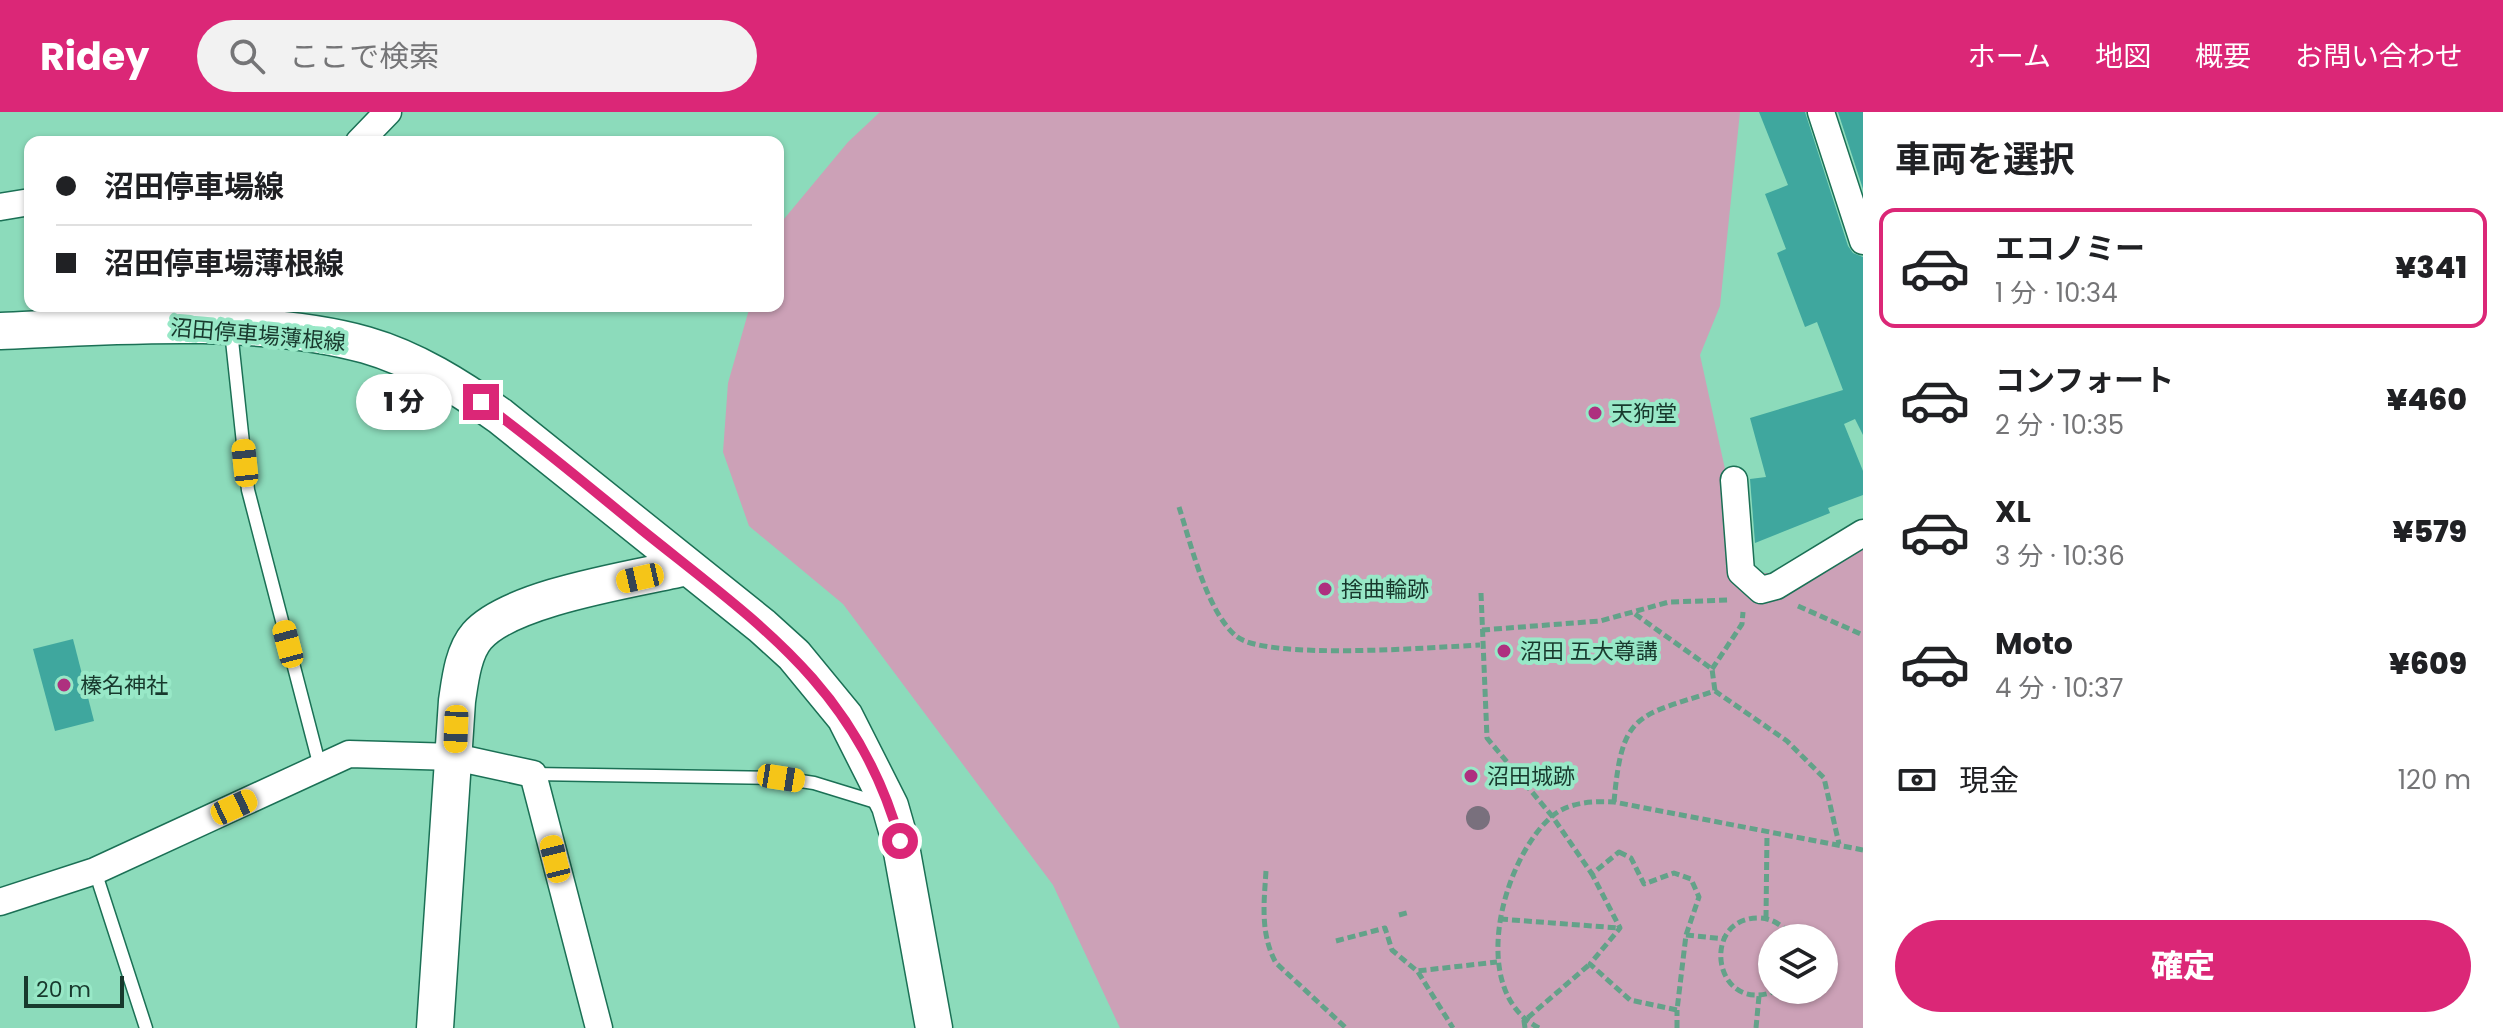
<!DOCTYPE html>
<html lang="ja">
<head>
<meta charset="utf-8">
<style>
  :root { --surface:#fff; --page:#f2f2f2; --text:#202124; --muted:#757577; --line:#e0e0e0; --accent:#db2777 }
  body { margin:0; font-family:Poppins,"Noto Sans JP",sans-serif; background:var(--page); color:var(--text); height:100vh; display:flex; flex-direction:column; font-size:30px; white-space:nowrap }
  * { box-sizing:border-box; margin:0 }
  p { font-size:26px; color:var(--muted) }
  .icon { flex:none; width:44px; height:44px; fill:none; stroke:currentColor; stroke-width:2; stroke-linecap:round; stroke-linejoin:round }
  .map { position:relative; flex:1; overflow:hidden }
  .details { display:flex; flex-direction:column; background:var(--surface); width:640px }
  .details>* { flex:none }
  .hud { position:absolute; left:24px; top:24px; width:760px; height:176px; border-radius:16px; box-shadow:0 2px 6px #0004; display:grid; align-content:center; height:176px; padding:0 32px; background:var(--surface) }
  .tools { position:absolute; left:1758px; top:812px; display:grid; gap:16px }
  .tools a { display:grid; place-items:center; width:80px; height:80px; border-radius:50%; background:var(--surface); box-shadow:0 2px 6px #0004; font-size:40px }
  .scale { position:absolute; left:24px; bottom:20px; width:100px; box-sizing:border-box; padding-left:8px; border:4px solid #18392d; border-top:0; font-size:22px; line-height:28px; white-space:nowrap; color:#18392d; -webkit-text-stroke:6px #98e8c7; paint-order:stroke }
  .end { position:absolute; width:36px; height:36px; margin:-18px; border:10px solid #db2777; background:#fff; box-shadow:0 0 0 4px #fff }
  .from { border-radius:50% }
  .bubble { position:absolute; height:56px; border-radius:28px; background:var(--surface); box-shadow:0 2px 6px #0004; font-size:26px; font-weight:800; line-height:56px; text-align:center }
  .car { position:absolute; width:24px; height:48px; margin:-24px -12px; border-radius:10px; box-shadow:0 0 6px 2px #0007; background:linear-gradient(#f5c518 24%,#345 0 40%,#f5c518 0 76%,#345 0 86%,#f5c518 0) }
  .hud b { display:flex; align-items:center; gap:28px; height:76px; font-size:30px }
  .hud b+b { border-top:2px solid var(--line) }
  .hud i { width:20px; height:20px; background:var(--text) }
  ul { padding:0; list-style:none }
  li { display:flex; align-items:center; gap:24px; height:120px; margin:0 16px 12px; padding:0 16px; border:4px solid transparent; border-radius:16px }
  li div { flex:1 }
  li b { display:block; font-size:30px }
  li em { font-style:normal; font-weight:800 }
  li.on { border-color:var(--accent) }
  li>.icon { width:72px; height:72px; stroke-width:1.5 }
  h2 { padding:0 32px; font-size:36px; line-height:96px }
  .pay { display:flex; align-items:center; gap:20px; height:88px; padding:0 32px; font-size:30px }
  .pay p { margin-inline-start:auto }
  .action { display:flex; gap:16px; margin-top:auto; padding:16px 32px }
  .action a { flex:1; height:92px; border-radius:48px; background:var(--accent); color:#fff; font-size:32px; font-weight:800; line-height:92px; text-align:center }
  header { display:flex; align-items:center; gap:48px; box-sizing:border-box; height:112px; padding:0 40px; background:var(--accent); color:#fff }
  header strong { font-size:38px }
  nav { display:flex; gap:44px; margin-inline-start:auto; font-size:28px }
  .search { width:560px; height:72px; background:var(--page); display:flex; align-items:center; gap:20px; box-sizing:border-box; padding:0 28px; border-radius:44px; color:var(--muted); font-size:30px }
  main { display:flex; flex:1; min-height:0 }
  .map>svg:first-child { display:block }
  .green { fill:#cca1b7; fill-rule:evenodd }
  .building { fill:#3fa79e }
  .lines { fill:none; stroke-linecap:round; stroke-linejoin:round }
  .service-casing { stroke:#1b7055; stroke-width:15 }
  .minor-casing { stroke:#1b7055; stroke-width:29 }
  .secondary-casing { stroke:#1b7055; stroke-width:39 }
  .path { stroke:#63a289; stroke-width:5; stroke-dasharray:8 4; stroke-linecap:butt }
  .service { stroke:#fff; stroke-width:12 }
  .minor { stroke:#fff; stroke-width:26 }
  .secondary { stroke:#fff; stroke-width:36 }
  .tree { fill:#79707d }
  .route { stroke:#db2777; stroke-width:10 }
  .poi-dot { fill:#ae307f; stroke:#98e8c7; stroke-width:3 }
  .labels { text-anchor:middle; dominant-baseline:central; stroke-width:8; stroke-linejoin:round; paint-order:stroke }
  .street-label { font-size:22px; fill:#18392d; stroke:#98e8c7 }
  .poi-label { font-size:22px; fill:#18392d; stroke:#98e8c7; text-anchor:start }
</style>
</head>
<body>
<header>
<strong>Ridey</strong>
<div class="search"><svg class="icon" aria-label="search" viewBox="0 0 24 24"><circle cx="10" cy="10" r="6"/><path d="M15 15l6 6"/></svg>ここで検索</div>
<nav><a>ホーム</a><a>地図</a><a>概要</a><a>お問い合わせ</a></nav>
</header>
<main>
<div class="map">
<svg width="1863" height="916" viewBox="0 0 1863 916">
  <rect width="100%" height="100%" fill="#8cdbbb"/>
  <path class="green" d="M880 0H1740L1720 194 1700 243 1725 357 1735 461H1791L1863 423V916H1120L1053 773 843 492 749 414 723 340 728 271 750 194H778L779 113 848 30ZM1772 826H1824V878H1772Z"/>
  <g class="building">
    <path d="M1759 0H1805L1848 134 1853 141 1863 145V323L1855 307 1844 312 1863 359V383L1828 396 1830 401 1755 431 1750 367 1766 365 1750 306 1843 278 1817 210 1805 215 1777 141 1786 137 1765 82 1788 73Z"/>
    <path d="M1838 0H1863V77Z"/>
    <path d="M73 527 94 609 55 619 33 537Z"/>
  </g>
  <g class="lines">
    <defs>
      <g id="service">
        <path d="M231 219 248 378 320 655"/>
        <path d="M533 662 781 666 814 671 879 691"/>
        <path d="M95 759 146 916"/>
      </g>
      <g id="minor">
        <path d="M1821 0 1863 129"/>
        <path d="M359 30 388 0"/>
        <path d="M0 95 30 90"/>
        <path d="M1734 368 1741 460 1761 478 1776 474 1863 421"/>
        <path d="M0 790 95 759 349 642 455 645 533 662 599 916"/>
      </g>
      <g id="secondary">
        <path d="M0 219C111 214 259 203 366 233 415 247 459 275 500 304L762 514 794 543 845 605 890 694 900 729 934 916"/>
        <path d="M435 916 457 589C460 569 463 540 477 524 511 485 635 467 687 455"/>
      </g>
    </defs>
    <use href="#service" class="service-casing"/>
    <use href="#minor" class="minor-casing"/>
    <use href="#secondary" class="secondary-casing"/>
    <g class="path">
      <path d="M1179 395C1191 432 1206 498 1236 524 1265 549 1437 535 1480 533"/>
      <path d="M1481 481 1487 626 1552 704 1592 762"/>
      <path d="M1798 494 1863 523"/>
      <path d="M1635 502 1712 557 1715 579"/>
      <path d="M1482 518 1600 509 1669 490 1730 488"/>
      <path d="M1712 557 1742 512 1743 500"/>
      <path d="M1614 690C1622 600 1636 605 1715 579L1787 629 1824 666 1839 732"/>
      <path d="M1619 740 1631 746 1644 772 1674 761 1691 767 1699 785 1686 823 1677 898 1630 888 1590 852 1620 816 1592 762Z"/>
      <path d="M1266 759C1264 791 1260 822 1276 851L1346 916"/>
      <path d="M1399 803 1410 800"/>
      <path d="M1766 806 1767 722"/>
      <path d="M1500 807 1619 816"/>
      <path d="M1686 823 1724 827"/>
      <path d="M1336 829 1385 816 1392 838 1417 859 1497 850"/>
      <path d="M1418 860 1453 916"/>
      <path d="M1778 878C1713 907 1698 803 1761 806 1774 807 1785 815 1792 826"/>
      <path d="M1525 916 1524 909 1590 852"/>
      <path d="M1539 916C1467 879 1502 750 1550 706 1567 690 1592 689 1614 690L1863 738"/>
      <path d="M1677 916V898"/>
      <path d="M1756 916 1759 884"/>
    </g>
    <use href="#service" class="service"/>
    <use href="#minor" class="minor"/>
    <use href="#secondary" class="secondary"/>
  </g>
  <circle class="tree" cx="1478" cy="706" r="12"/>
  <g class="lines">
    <path class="route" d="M481 290C536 330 589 375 642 418 759 512 858 577 900 729"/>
  </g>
  <g class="poi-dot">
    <circle cx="1595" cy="301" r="8"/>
    <circle cx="1325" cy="477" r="8"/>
    <circle cx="1504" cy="539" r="8"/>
    <circle cx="64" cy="573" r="8"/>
    <circle cx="1471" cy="664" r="8"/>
  </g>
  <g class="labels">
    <g class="street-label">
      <text transform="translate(258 223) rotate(5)">沼田停車場薄根線</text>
    </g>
    <g class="poi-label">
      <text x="1611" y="301">天狗堂</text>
      <text x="1341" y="477">捨曲輪跡</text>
      <text x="1520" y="539">沼田 五大尊講</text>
      <text x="80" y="573">榛名神社</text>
      <text x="1487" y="664">沼田城跡</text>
    </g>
  </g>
</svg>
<div class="tools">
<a><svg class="icon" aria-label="layers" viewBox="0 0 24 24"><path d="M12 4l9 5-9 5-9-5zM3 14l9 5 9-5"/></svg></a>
</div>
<div class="scale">20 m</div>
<i class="end from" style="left:900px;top:729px"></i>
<i class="end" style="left:481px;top:290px"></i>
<div class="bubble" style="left:356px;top:262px;width:96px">1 分</div>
<i class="car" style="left:245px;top:351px;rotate:354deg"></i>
<i class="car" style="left:640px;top:466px;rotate:257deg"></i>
<i class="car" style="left:288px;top:532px;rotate:345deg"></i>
<i class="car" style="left:456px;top:617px;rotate:182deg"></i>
<i class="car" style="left:781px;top:666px;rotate:99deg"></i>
<i class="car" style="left:234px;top:695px;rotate:65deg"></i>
<i class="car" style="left:555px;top:747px;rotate:346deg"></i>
<div class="hud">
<b><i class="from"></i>沼田停車場線</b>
<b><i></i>沼田停車場薄根線</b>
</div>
</div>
<section class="details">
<h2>車両を選択</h2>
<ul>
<li class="on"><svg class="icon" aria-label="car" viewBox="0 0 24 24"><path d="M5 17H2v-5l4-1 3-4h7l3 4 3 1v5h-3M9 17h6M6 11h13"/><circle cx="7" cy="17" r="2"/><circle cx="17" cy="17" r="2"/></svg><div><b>エコノミー</b><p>1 分 · 10:34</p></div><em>¥341</em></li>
<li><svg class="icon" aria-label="car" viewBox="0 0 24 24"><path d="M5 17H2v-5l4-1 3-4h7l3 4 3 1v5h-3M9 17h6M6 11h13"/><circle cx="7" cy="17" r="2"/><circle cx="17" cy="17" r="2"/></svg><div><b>コンフォート</b><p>2 分 · 10:35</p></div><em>¥460</em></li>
<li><svg class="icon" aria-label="car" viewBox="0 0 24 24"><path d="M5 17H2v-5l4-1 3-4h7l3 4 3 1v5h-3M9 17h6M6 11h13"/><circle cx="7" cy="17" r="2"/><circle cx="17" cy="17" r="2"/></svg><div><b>XL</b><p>3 分 · 10:36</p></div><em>¥579</em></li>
<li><svg class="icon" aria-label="car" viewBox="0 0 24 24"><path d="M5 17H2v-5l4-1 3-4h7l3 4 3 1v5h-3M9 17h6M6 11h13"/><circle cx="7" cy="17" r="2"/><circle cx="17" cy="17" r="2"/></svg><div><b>Moto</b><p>4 分 · 10:37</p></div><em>¥609</em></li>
</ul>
<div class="pay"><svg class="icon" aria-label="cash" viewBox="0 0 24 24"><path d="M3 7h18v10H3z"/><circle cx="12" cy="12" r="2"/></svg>現金<p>120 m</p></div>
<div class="action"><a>確定</a></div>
</section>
</main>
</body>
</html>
